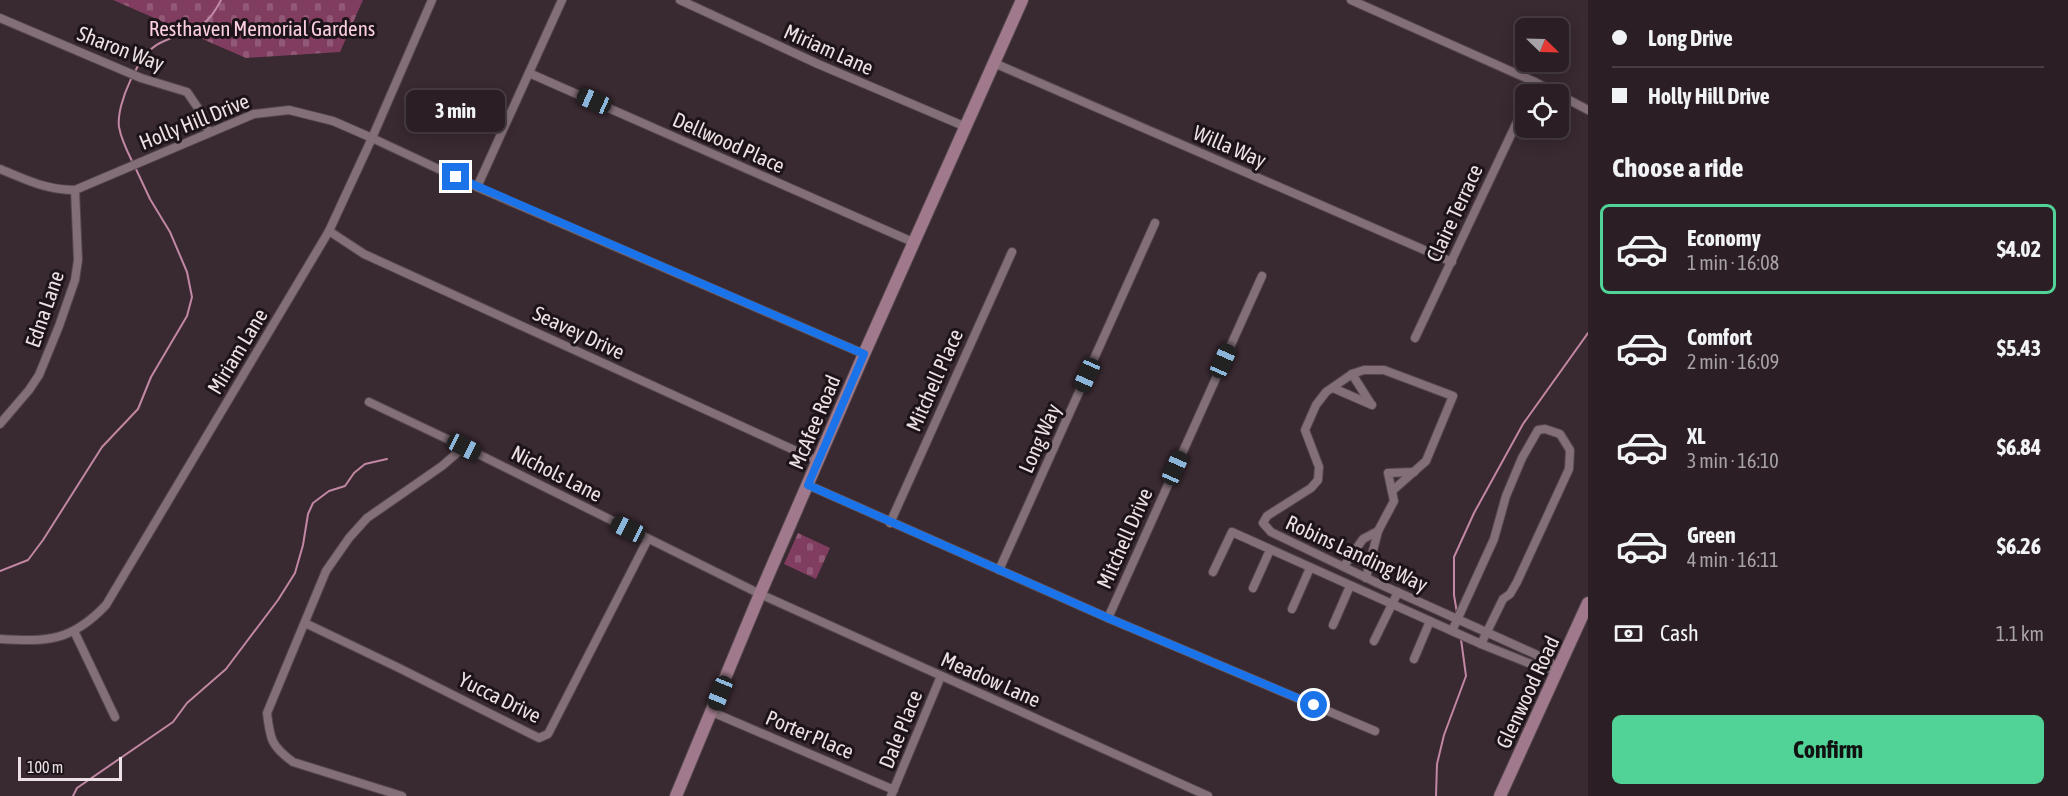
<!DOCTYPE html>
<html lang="en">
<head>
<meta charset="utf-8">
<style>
  :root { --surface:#2b1f25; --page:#33272d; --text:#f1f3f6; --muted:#a6a2a7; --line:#473d42; --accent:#51d398 }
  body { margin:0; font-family:"Asap Condensed",sans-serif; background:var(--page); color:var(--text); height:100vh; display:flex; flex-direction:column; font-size:22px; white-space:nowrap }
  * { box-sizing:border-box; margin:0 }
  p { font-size:20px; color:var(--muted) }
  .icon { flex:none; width:33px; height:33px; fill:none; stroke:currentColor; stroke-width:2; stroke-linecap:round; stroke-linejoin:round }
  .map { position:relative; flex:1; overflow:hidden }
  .sheet { display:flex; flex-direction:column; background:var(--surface); width:480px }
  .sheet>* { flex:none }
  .banner { display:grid; align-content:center; height:132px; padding:0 24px; background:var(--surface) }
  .needle { width:39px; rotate:113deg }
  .tools { position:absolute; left:1515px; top:18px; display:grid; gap:12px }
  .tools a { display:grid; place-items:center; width:54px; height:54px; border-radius:9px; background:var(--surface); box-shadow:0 3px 15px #0003,0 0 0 2px var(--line); font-size:30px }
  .scale { position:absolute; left:18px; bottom:15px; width:104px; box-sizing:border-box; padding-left:6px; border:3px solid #ece1e5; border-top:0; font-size:16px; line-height:21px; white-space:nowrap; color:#ece1e5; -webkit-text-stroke:4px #1c1418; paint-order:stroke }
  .end { position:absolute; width:27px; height:27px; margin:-14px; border:8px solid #1a73e8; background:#fff; box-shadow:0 0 0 3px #fff }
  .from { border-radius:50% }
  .bubble { position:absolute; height:42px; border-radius:9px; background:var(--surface); box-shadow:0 3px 15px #0003,0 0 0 2px var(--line); font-size:20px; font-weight:700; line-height:42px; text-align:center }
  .car { position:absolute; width:18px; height:36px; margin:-18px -9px; border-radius:8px; box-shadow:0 0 4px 2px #0007; background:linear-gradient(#222 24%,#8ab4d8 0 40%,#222 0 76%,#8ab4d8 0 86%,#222 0) }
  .banner b { display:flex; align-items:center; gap:21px; height:57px; font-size:22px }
  .banner b+b { border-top:2px solid var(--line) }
  .banner i { width:15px; height:15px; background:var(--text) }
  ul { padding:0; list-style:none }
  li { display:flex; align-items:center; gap:18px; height:90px; margin:0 12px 9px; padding:0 12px; border:3px solid transparent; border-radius:9px }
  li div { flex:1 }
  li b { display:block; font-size:22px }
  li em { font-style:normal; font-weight:700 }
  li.selected { border-color:var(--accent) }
  li>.icon { width:54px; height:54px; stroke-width:1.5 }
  h2 { padding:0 24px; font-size:27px; line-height:72px }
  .pay { display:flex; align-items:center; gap:15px; height:66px; padding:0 24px; font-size:22px }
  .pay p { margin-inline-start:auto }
  .action { display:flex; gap:12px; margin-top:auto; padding:12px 24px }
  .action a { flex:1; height:69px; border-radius:9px; background:var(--accent); color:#111; font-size:24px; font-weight:700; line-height:69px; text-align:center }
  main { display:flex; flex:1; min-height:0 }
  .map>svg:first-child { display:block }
  .cemetery { fill:url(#cemetery-stones) }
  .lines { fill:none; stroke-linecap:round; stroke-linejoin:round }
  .stream { stroke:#c187a3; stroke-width:2 }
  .street-casing { stroke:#55474d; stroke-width:10 }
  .secondary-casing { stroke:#55474d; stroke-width:14 }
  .street { stroke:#836f78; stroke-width:8 }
  .secondary { stroke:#a07a8c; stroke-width:12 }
  .route { stroke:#1a73e8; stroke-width:8 }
  .labels { text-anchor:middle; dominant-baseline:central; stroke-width:6; stroke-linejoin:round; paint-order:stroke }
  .park-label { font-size:21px; fill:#fbcee2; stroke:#1c1418 }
  .street-label { font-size:21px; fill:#ece1e5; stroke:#1c1418 }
</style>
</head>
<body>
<main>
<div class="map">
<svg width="1588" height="796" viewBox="0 0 1588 796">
  <defs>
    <pattern id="cemetery-stones" width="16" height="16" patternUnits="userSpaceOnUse" patternTransform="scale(1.5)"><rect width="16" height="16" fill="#803d5f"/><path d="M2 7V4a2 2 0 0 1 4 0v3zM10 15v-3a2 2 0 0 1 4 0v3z" fill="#925976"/></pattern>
  </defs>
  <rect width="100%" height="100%" fill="#392931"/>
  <g class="cemetery">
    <path d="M113 0H363L340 52 246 58Z"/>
    <path d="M798 533 830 548 816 579 784 564Z"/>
  </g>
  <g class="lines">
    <g class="stream">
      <path d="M132 161C127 151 121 138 119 127 116 104 139 53 160 43 190 28 204 34 221 0"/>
      <path d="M0 571 28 560 43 540 102 447 138 409 151 377 187 316 192 297 187 272 170 232 150 199 135 167"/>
      <path d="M1457 613 1454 595V557L1474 513 1523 424 1588 333"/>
      <path d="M73 796 77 788 173 722 187 703 226 669 278 600 295 573 303 545 308 514 313 503 329 491 345 486 354 473 365 464 387 459"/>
      <path d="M1436 796 1437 764 1444 735 1466 676 1461 639"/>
    </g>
    <defs>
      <g id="street">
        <path d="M680 0 818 64 966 127"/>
        <path d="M1351 0 1535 82 1588 110"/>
        <path d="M0 18 141 78 187 92 200 111 209 132"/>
        <path d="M994 63 1452 262"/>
        <path d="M529 73 915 243"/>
        <path d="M1529 94 1535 82"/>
        <path d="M0 169C27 180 46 190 75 190L254 114 289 110 333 121 372 138 477 187 864 354"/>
        <path d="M477 187 562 0"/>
        <path d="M329 231 364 254 818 461"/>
        <path d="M1415 338 1526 103"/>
        <path d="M1352 374 1371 404"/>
        <path d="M1333 388 1372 405"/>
        <path d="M369 402 464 447 760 594 1208 796"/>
        <path d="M0 424 29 390 39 375 59 326 75 280 78 260 75 190"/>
        <path d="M808 485 1108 618 1375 731"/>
        <path d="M1392 491 1426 461 1453 396 1384 370H1364L1352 374 1326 392 1316 405 1305 430 1319 467 1318 480 1311 488 1267 516 1263 523 1271 532 1375 582 1546 659 1558 669"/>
        <path d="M890 523 1012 252"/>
        <path d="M1344 566 1363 539 1378 531"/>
        <path d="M999 570 1155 223"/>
        <path d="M1213 572 1232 532 1481 644 1541 668 1558 669"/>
        <path d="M1366 578 1378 531 1394 501 1388 473 1414 472"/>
        <path d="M1253 588 1270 550"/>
        <path d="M1292 609 1310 568"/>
        <path d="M1108 618 1262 276"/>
        <path d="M305 623 399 668 539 738 548 734 648 539"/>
        <path d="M1333 625 1350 586"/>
        <path d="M74 631 115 717"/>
        <path d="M1452 631 1494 539 1506 496 1522 458 1538 430 1545 429 1560 434 1570 450 1569 469 1517 582 1510 594 1503 599 1481 644"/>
        <path d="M0 639C48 642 72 641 106 605L329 231 372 138 432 0"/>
        <path d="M1374 641 1398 592"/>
        <path d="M1414 659 1430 621"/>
        <path d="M712 712 894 790"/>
        <path d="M402 796 293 762C271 746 270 739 267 713L326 571 349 538 367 518 442 466 464 447"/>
        <path d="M891 796 941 676"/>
      </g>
      <g id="secondary">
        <path d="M676 796 760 594 864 354 1022 0"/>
        <path d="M1500 796 1588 603"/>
      </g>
    </defs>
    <use href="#street" class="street-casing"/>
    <use href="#secondary" class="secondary-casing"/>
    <use href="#street" class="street"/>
    <use href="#secondary" class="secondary"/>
  </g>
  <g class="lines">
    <path class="route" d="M456 177 864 354 808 485 1108 618 1314 705"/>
  </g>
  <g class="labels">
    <g class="park-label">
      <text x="262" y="28">Resthaven Memorial Gardens</text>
    </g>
    <g class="street-label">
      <text transform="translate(121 48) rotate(21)">Sharon Way</text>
      <text transform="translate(829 49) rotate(24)">Miriam Lane</text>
      <text transform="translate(194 121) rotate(-22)">Holly Hill Drive</text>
      <text transform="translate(729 142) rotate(24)">Dellwood Place</text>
      <text transform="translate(1230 146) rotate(23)">Willa Way</text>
      <text transform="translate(1454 213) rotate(-65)">Claire Terrace</text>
      <text transform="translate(44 309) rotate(-71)">Edna Lane</text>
      <text transform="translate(579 332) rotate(25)">Seavey Drive</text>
      <text transform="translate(237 351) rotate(-59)">Miriam Lane</text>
      <text transform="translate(934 380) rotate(-66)">Mitchell Place</text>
      <text transform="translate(814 422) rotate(-67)">McAfee Road</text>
      <text transform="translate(1039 438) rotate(-66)">Long Way</text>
      <text transform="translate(557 473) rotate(27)">Nichols Lane</text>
      <text transform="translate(1124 538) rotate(-66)">Mitchell Drive</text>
      <text transform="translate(1357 553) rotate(25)">Robins Landing Way</text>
      <text transform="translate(991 679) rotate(24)">Meadow Lane</text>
      <text transform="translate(1527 692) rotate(-65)">Glenwood Road</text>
      <text transform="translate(500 697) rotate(26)">Yucca Drive</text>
      <text transform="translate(900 729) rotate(-68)">Dale Place</text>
      <text transform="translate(810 734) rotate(23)">Porter Place</text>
    </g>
  </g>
</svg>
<div class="tools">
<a><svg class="needle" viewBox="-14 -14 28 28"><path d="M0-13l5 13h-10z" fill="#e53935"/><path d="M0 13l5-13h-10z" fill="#a6a2a7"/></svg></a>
<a><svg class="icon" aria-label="locate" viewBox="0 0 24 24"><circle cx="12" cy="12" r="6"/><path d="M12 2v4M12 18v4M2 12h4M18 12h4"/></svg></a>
</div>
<div class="scale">100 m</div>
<i class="end from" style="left:1314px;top:705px"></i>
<i class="end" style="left:456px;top:177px"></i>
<div class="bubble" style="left:406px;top:90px;width:99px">3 min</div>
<i class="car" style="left:594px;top:101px;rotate:294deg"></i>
<i class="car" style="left:1223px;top:361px;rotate:24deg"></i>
<i class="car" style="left:1087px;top:375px;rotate:204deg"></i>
<i class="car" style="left:464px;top:447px;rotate:117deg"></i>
<i class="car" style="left:1175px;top:468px;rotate:24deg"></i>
<i class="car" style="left:628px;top:529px;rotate:296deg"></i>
<i class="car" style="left:720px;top:693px;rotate:202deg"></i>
</div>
<section class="sheet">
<div class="banner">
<b><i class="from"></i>Long Drive</b>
<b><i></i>Holly Hill Drive</b>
</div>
<h2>Choose a ride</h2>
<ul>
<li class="selected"><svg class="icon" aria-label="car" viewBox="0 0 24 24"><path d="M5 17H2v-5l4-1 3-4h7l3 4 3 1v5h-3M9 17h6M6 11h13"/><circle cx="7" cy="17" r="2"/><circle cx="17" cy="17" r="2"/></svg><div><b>Economy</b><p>1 min · 16:08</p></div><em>$4.02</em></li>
<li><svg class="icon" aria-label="car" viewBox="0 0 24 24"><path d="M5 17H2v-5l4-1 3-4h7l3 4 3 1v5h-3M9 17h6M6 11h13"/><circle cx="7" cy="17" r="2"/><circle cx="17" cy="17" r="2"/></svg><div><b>Comfort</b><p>2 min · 16:09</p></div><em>$5.43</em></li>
<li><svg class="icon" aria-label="car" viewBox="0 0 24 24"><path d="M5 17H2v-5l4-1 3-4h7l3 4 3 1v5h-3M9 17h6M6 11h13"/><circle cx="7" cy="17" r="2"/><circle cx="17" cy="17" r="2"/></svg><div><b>XL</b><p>3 min · 16:10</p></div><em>$6.84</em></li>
<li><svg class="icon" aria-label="car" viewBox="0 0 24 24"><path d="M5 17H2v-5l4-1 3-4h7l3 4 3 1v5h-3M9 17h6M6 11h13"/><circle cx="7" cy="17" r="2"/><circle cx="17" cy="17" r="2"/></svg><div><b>Green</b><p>4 min · 16:11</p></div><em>$6.26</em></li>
</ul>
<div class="pay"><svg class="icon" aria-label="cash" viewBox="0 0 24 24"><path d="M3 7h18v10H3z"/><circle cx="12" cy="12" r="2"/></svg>Cash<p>1.1 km</p></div>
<div class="action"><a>Confirm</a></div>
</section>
</main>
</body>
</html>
